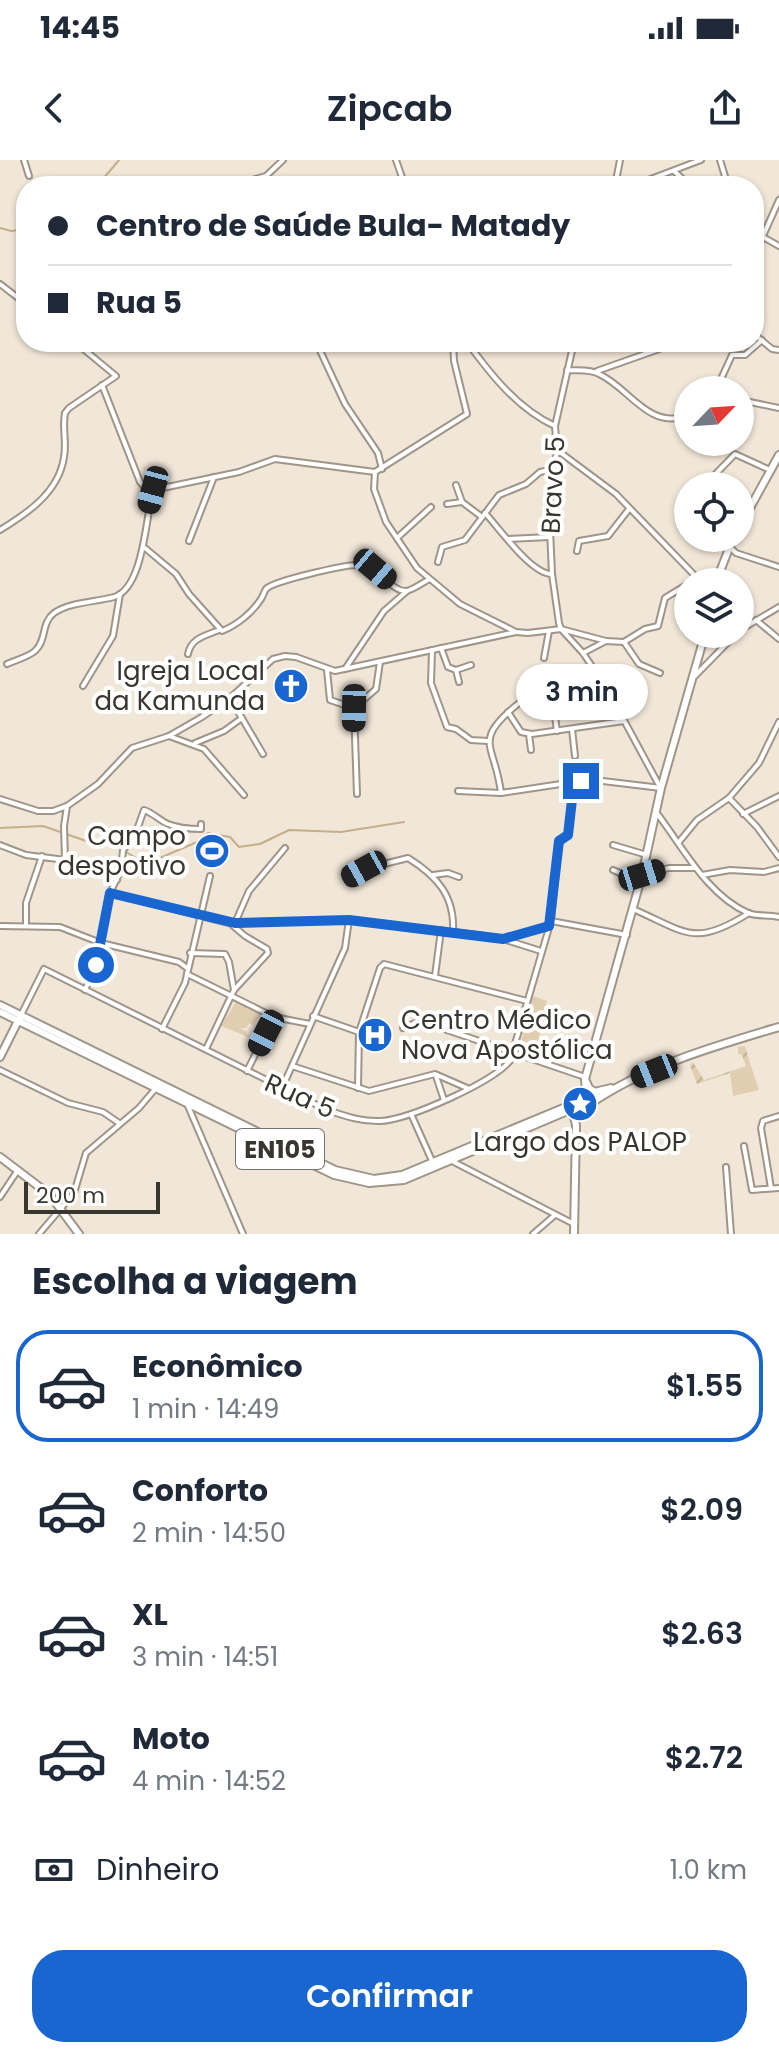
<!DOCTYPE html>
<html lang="pt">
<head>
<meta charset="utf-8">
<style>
  :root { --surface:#fff; --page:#f2f2f3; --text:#1f2937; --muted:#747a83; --line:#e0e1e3; --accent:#1966d0 }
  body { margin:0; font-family:Poppins,sans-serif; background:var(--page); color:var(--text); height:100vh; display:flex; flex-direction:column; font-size:30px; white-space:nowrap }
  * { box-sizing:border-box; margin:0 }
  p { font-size:26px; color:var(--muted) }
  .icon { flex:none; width:44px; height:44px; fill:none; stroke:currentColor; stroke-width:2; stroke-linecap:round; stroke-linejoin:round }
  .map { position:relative; height:1074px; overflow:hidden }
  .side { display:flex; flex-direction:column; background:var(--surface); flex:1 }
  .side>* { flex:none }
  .guide { position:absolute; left:16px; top:16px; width:748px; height:176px; border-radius:32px; box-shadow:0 2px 6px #0004; display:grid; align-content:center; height:176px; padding:0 32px; background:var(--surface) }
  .needle { width:52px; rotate:65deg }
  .tools { position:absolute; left:674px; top:216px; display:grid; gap:16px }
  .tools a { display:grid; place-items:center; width:80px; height:80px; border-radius:50%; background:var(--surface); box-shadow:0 2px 6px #0004; font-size:40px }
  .scale { position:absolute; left:24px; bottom:20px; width:136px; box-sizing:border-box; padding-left:8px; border:4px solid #393630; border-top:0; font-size:22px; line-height:28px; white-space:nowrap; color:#393630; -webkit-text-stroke:6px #fff; paint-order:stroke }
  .end { position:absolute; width:36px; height:36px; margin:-18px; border:10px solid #1966d0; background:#fff; box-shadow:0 0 0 4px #fff }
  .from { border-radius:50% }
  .bubble { position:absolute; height:56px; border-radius:28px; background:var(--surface); box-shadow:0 2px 6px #0004; font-size:26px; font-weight:600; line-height:56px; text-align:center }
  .car { position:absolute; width:24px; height:48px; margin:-24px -12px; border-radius:10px; box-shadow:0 0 6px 2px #0007; background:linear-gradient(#222 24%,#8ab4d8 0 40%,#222 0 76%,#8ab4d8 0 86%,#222 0) }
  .guide b { display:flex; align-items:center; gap:28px; height:76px; font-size:30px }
  .guide b+b { border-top:2px solid var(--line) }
  .guide i { width:20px; height:20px; background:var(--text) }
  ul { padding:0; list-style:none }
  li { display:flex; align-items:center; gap:24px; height:112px; margin:0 16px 12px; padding:0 16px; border:4px solid transparent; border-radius:32px }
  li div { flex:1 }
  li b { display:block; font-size:30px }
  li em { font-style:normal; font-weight:600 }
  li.selected { border-color:var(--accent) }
  li>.icon { width:72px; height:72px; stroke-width:1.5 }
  h2 { padding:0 32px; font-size:36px; line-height:96px }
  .pay { display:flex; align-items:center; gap:20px; height:88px; padding:0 32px; font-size:30px }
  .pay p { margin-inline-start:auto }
  .cta { display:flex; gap:16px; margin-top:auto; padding:16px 32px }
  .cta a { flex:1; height:92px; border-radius:32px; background:var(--accent); color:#fff; font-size:32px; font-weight:600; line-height:92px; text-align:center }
  .status { display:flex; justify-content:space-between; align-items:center; height:56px; padding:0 40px; background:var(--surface); direction:ltr }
  .status svg { height:22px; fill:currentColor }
  header { display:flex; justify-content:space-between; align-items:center; height:104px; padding:0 32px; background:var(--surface); font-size:36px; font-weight:600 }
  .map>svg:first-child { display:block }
  .green { fill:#e1ceb0 }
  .garden { fill:url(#garden-furrows) }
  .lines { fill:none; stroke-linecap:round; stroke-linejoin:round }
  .stream { stroke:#c6ae89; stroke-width:2 }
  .street-casing { stroke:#9f9588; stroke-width:8 }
  .secondary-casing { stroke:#9f9588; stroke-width:10 }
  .primary-casing { stroke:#9f9588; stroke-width:10 }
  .street { stroke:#fff; stroke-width:4 }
  .secondary { stroke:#fff; stroke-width:6 }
  .primary { stroke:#fff; stroke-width:6 }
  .route { stroke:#1966d0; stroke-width:10 }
  .labels { text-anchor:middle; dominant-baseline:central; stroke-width:8; stroke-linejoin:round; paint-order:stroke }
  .shield { fill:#fff; stroke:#74726e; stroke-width:2 }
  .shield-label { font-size:24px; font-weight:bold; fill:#393630 }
  .street-label { font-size:26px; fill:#393630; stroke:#fff }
  .poi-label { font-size:26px; fill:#393630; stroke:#fff; text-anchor:end }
</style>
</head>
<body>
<div class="status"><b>14:45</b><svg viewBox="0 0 49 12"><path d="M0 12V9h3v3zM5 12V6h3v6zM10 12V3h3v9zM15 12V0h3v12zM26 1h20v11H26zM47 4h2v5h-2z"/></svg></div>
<header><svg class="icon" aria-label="back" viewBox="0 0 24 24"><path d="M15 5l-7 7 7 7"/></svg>Zipcab<svg class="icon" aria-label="share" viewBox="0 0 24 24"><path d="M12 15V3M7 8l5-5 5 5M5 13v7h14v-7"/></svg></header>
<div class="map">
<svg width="779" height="1074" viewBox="0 0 779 1074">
  <defs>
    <pattern id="garden-furrows" width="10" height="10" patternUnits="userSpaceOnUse" patternTransform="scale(2)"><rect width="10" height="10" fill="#e1ceb0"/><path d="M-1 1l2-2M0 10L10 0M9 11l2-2" fill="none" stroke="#c2b298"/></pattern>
  </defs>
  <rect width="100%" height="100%" fill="#f1e7d8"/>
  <g class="green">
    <path d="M533 836 547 841 535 896 519 889Z"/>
    <path d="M237 840 254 849V851L262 853 253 865 249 863 246 868H240L247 872 246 874 251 878 221 866Z"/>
    <path d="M751 906 759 930 733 936 730 913Z"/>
  </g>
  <path class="garden" d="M745 886 751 906 697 924 690 905 693 902 704 920 746 906 742 895 738 894V887Z"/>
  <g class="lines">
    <g class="stream">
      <path d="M97 26 119 0"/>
      <path d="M0 68 11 71 26 69"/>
      <path d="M0 668 43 666 92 683 113 684 146 704 197 682 208 673 230 677 239 687 260 684 289 670 341 672 404 662"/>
    </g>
    <defs>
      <g id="street">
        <path d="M24 0 29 16"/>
        <path d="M396 0 405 26"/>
        <path d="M720 0 728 26"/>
        <path d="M674 11 690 26"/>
        <path d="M245 26 255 19 266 16 283 0"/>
        <path d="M615 26 620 0"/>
        <path d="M632 26 701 0"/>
        <path d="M754 72 779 86"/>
        <path d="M754 96 779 40"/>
        <path d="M0 124 26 144"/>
        <path d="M754 174 772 189 779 190"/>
        <path d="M316 182 345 244 378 293 382 309"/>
        <path d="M467 182C491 215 518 249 555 266"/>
        <path d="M574 182 555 266 557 290 549 347 552 414 559 463 561 469 583 493 606 527 660 627"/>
        <path d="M567 210C577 211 590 209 599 214 628 227 647 267 683 257L688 250"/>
        <path d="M597 211 679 182"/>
        <path d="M102 225 140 322 146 329 153 330 239 312 275 299 375 312 467 254 454 201 453 182"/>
        <path d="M716 230 732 195H745L762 180"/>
        <path d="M740 240 779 248"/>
        <path d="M557 290 616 334 701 422"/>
        <path d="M375 312 374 329 386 362 417 408 460 444 516 472 528 473 561 469 606 481"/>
        <path d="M456 325 462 342 482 357"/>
        <path d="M704 326 735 294 770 310"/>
        <path d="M447 344 462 342"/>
        <path d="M485 353C500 369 531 414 552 414"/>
        <path d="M0 370C28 353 59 332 64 297 67 282 62 268 65 253L69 248 116 216 75 182"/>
        <path d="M397 378 431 347"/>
        <path d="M508 379 549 377"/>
        <path d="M189 381 214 317"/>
        <path d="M730 387 736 393 779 407"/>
        <path d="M145 388 176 414 189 434 222 471C237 465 252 453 261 439 263 436 264 432 266 429 273 421 344 405 357 405 379 405 391 432 406 431 413 430 422 423 428 420"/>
        <path d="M577 391 579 381 608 376 629 349"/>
        <path d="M438 402 442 387 465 380 499 335 526 324 540 312 555 309"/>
        <path d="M756 460 779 479"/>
        <path d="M740 470 779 447"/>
        <path d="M624 482 639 504 660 513"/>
        <path d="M441 488 448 507 456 510 471 505"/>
        <path d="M432 490 431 523 447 567 456 569 471 580 488 581"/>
        <path d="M583 493 606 481 624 482 645 469 658 466 665 438 688 424"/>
        <path d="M188 494C191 478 205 476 219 470"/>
        <path d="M544 498 549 471"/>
        <path d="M7 504C16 500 28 497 35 491 47 480 41 463 54 453 69 442 96 442 114 437 144 428 146 355 153 330"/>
        <path d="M345 509 384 451 407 431"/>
        <path d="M327 510 330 540 354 548"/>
        <path d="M456 510 459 522"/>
        <path d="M695 516 736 474"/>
        <path d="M83 526 113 476 120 434"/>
        <path d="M230 538 263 594"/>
        <path d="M354 548 357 634"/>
        <path d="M354 548 376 529 380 502"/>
        <path d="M508 552 521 572 532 574 624 561"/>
        <path d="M572 569 575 596"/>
        <path d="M557 571 551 528 572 510"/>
        <path d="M529 574 531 590"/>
        <path d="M169 576 204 589 244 635"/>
        <path d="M195 583 224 571 242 558"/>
        <path d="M458 631 501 633 574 622"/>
        <path d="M501 633C495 583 471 582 519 543"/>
        <path d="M729 638 757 667 779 697"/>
        <path d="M0 639 38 651H53L67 646 98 624 132 588 169 576 202 557 230 538 273 499 285 496 296 497 335 511 516 472"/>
        <path d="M656 652C683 687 706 734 748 753 757 757 769 754 779 757"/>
        <path d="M743 654 779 636"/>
        <path d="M679 682 697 660 729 638 759 603 779 562"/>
        <path d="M0 685 26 695 89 703 117 720"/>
        <path d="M613 685 647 695"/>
        <path d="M65 699 64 666 67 646"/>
        <path d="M613 710 641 722"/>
        <path d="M433 715 448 713 459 717"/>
        <path d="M642 715 669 708H695"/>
        <path d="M702 715 730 710 764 712 779 708"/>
        <path d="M349 717 364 709 408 698C437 716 455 736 453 772"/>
        <path d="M110 733 229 763 349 760 478 775 503 779 541 791"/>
        <path d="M633 749C686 772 694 788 749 753"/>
        <path d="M551 761 627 775"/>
        <path d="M235 763 249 731 285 688"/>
        <path d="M0 766 60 767 101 783 179 802 187 808"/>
        <path d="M26 766V743L42 696"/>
        <path d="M506 778 549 766"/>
        <path d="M190 793 225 794 229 802 234 830"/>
        <path d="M187 814 274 857 310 864"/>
        <path d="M435 816 441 770"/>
        <path d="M87 818 96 793"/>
        <path d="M85 830 96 805 110 733 121 710 123 690 134 678 144 650C153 653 159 660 168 664 178 668 190 669 201 669V664"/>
        <path d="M21 855 44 809 327 950C345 956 362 962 381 961 410 959 491 923 510 901L551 761 559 681 568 675 574 622 586 619 661 628"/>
        <path d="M313 856 359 872"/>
        <path d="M403 868C419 862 426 856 442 863L444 869 585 917"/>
        <path d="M162 869 185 823 210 716"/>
        <path d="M206 889 234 830 268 793 267 789 245 776 231 764"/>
        <path d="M292 906 369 931 435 914 467 928"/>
        <path d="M0 910 68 943 103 952 119 963"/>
        <path d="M247 911 274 857"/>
        <path d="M436 916 444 940"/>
        <path d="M282 928 345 788 349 760"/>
        <path d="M358 928 359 872 380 808 384 804 527 841"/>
        <path d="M188 946 243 1074"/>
        <path d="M411 954 433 1003"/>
        <path d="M744 986 752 1030 779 1028"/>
        <path d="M452 1001 574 1064"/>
        <path d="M726 1007 731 1074"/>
        <path d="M771 1028 761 968 763 961 779 956"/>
        <path d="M0 1037 18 1010"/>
        <path d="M39 1074 74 1033 86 993 139 948 156 928"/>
        <path d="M533 1074 555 1055"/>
      </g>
      <g id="secondary">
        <path d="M740 366 779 295"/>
        <path d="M716 422 733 378"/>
        <path d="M0 897 20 857"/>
        <path d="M586 934 585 919 642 715 661 628 705 474"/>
        <path d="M573 953 576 965 574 1074"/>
        <path d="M0 997 50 1035 79 1074"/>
      </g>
      <g id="primary">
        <path d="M0 845 335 1010 374 1019 402 1015 568 946"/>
        <path d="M0 852 334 1015 369 1023 404 1020 570 950"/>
        <path d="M585 919 589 928 596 933"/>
        <path d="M586 934 611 928"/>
        <path d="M590 944 586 934 577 932 571 935 568 942 572 952 581 954 587 951 590 944C645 906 715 886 779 867"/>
      </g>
    </defs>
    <use href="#street" class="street-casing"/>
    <use href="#secondary" class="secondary-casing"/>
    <use href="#primary" class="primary-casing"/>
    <use href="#street" class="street"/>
    <use href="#secondary" class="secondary"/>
    <use href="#primary" class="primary"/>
  </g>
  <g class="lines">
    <path class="route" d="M96 805 110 733 235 763 349 760 503 779 549 766 559 681 568 675 574 622 581 621"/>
  </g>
  <defs>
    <symbol id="church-disc" viewBox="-11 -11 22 22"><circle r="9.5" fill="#1966d0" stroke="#fff"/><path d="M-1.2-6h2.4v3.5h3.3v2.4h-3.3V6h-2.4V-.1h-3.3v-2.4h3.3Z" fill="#fff"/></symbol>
    <symbol id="stadium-disc" viewBox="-11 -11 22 22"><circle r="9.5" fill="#1966d0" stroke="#fff"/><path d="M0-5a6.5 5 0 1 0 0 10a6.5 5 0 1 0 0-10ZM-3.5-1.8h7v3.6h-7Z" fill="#fff"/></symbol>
    <symbol id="hospital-disc" viewBox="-11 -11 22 22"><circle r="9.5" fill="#1966d0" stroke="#fff"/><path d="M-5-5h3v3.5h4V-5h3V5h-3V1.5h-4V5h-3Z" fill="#fff"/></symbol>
    <symbol id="sight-disc" viewBox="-11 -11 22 22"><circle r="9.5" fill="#1966d0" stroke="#fff"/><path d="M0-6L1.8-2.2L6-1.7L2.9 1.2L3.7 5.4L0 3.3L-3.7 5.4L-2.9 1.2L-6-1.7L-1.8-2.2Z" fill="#fff"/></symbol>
  </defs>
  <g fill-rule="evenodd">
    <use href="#church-disc" x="271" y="506" width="40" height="40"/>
    <use href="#stadium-disc" x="192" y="671" width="40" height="40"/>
    <use href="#hospital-disc" x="355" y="855" width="40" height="40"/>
    <use href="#sight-disc" x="560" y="924" width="40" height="40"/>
  </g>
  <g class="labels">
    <rect class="shield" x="236" y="969" width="88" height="40" rx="6"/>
    <g class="shield-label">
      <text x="280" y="989">EN105</text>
    </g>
    <g class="street-label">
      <text transform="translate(553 325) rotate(-87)">Bravo 5</text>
      <text transform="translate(300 936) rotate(24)">Rua 5</text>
    </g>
    <g class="poi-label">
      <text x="265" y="511">Igreja Local<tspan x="265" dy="30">da Kamunda</tspan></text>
      <text x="186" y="676">Campo<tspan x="186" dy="30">despotivo</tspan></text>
      <text x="401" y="860" text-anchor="start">Centro Médico<tspan x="401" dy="30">Nova Apostólica</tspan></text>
      <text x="580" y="982" text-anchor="middle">Largo dos PALOP</text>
    </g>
  </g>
</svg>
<div class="tools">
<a><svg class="needle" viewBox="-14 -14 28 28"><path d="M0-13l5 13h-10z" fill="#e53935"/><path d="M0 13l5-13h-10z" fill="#747a83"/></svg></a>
<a><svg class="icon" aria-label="locate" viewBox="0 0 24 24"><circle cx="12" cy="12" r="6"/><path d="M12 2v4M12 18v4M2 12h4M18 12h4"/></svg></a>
<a><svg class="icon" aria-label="layers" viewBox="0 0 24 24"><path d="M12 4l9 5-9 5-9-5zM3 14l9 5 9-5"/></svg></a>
</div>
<div class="scale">200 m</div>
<i class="end from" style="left:96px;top:805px"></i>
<i class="end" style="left:581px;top:621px"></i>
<div class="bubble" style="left:516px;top:504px;width:132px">3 min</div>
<i class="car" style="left:153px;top:330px;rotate:195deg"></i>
<i class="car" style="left:375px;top:409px;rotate:130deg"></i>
<i class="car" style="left:354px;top:548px;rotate:181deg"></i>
<i class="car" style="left:364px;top:709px;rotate:241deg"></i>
<i class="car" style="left:642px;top:715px;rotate:73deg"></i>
<i class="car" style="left:266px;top:873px;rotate:207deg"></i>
<i class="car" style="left:654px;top:911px;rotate:248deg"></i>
<div class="guide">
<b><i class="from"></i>Centro de Saúde Bula- Matady</b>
<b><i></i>Rua 5</b>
</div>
</div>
<section class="side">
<h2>Escolha a viagem</h2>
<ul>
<li class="selected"><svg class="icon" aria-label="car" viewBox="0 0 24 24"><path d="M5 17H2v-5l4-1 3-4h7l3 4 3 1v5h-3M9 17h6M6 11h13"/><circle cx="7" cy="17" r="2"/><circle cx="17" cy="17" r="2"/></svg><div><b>Econômico</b><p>1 min · 14:49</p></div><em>$1.55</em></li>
<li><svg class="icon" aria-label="car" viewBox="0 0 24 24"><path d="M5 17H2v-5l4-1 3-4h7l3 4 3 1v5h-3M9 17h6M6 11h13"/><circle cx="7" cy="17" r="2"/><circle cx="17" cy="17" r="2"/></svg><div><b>Conforto</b><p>2 min · 14:50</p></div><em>$2.09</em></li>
<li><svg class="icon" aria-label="car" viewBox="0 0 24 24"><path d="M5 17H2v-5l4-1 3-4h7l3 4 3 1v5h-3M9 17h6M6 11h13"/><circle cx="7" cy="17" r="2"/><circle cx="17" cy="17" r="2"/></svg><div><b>XL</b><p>3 min · 14:51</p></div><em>$2.63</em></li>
<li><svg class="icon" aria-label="car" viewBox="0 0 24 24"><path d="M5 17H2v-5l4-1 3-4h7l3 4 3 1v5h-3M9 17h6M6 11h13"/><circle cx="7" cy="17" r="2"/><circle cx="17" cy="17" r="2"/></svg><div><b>Moto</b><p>4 min · 14:52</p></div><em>$2.72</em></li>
</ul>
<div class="pay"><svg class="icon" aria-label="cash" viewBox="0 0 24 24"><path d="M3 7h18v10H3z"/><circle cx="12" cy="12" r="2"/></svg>Dinheiro<p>1.0 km</p></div>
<div class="cta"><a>Confirmar</a></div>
</section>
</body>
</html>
